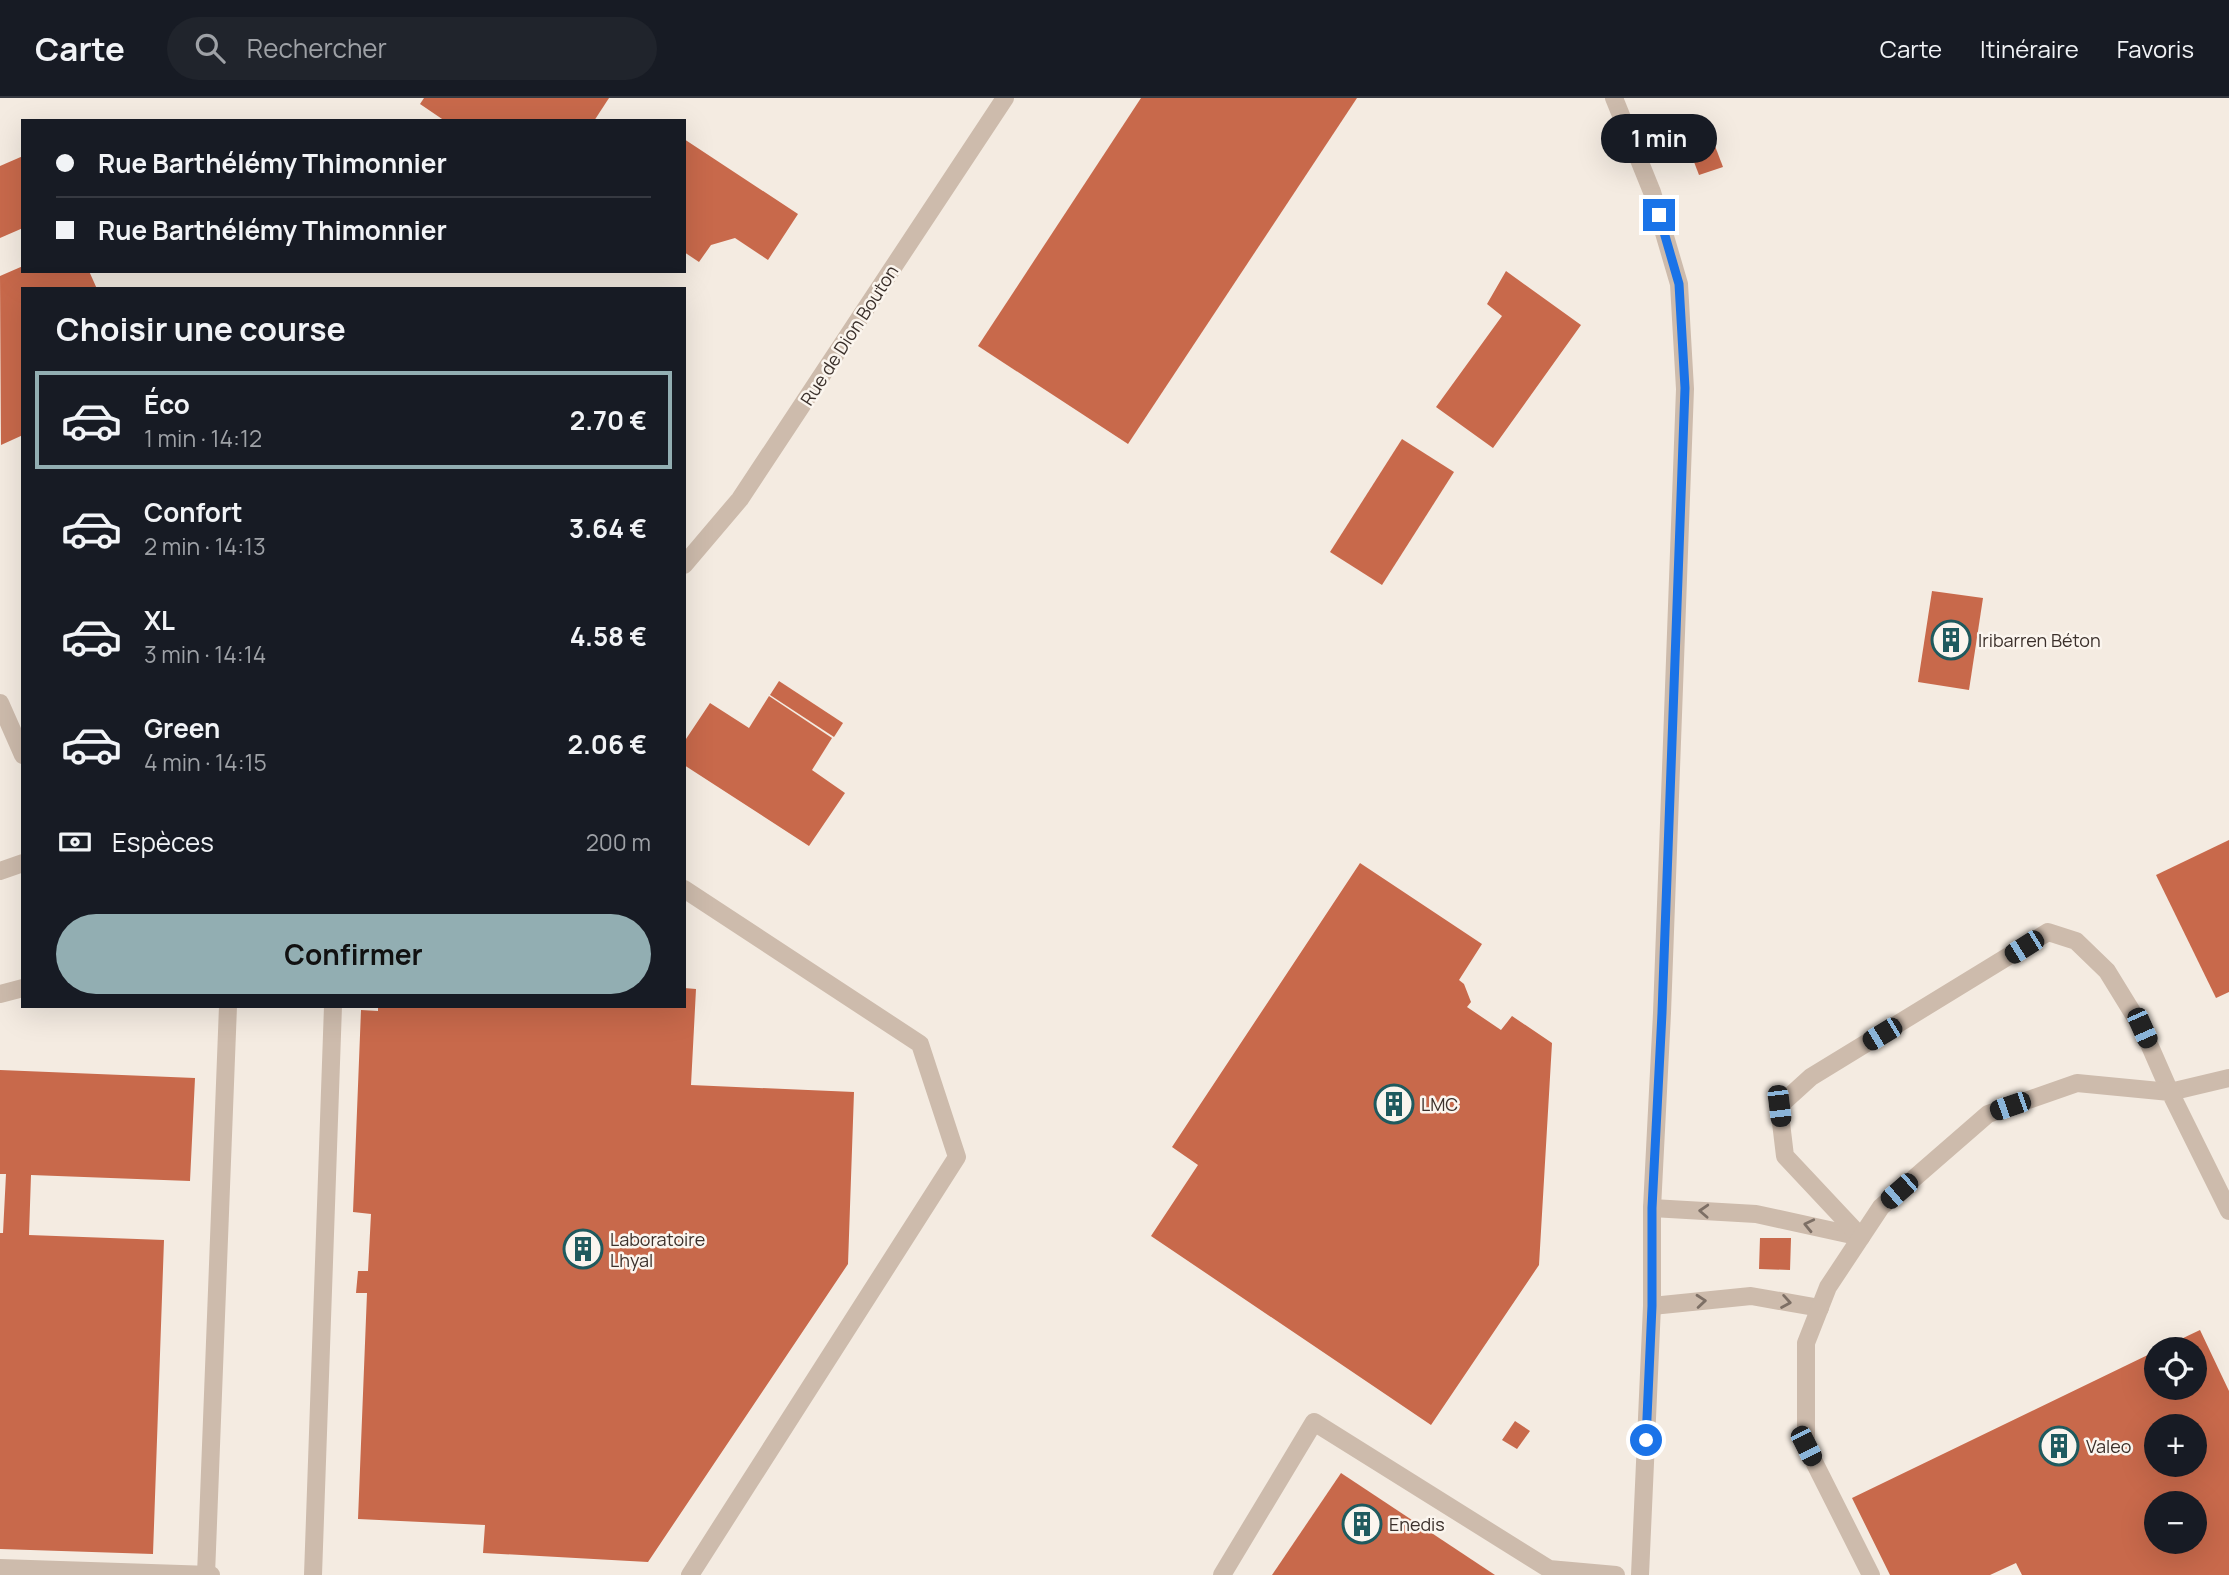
<!DOCTYPE html>
<html lang="fr">
<head>
<meta charset="utf-8">
<style>
  :root { --surface:#171b24; --page:#20242c; --text:#f1f3f6; --muted:#9ea1a6; --line:#363941; --accent:#92aeb2 }
  body { margin:0; font-family:Manrope,sans-serif; background:var(--page); color:var(--text); height:100vh; display:flex; flex-direction:column; font-size:26px; white-space:nowrap }
  * { box-sizing:border-box; margin:0 }
  p { font-size:23px; color:var(--muted) }
  .icon { flex:none; width:38px; height:38px; fill:none; stroke:currentColor; stroke-width:2; stroke-linecap:round; stroke-linejoin:round }
  .map { position:relative; flex:1; overflow:hidden }
  .details { position:absolute; left:21px; top:189px; width:665px; height:721px; display:flex; flex-direction:column; background:var(--surface); border-radius:0px; box-shadow:0 7px 28px #0002 }
  .details>* { flex:none }
  .hud { position:absolute; left:21px; top:21px; width:665px; height:154px; border-radius:0px; box-shadow:0 7px 28px #0002; display:grid; align-content:center; height:154px; padding:0 35px; background:var(--surface) }
  .fabs { position:absolute; left:2144px; top:1239px; display:grid; gap:14px }
  .fabs a { display:grid; place-items:center; width:63px; height:63px; border-radius:50%; background:var(--surface); box-shadow:0 7px 28px #0002; font-size:35px }
  .end { position:absolute; width:32px; height:32px; margin:-16px; border:9px solid #1a73e8; background:#fff; box-shadow:0 0 0 4px #fff }
  .from { border-radius:50% }
  .bubble { position:absolute; height:49px; border-radius:24px; background:var(--surface); box-shadow:0 7px 28px #0002; font-size:23px; font-weight:700; line-height:49px; text-align:center }
  .car { position:absolute; width:21px; height:42px; margin:-21px -10px; border-radius:9px; box-shadow:0 0 5px 2px #0007; background:linear-gradient(#222 24%,#8ab4d8 0 40%,#222 0 76%,#8ab4d8 0 86%,#222 0) }
  .hud b { display:flex; align-items:center; gap:24px; height:66px; font-size:26px }
  .hud b+b { border-top:2px solid var(--line) }
  .hud i { width:18px; height:18px; background:var(--text) }
  ul { padding:0; list-style:none }
  li { display:flex; align-items:center; gap:21px; height:98px; margin:0 14px 10px; padding:0 21px; border:4px solid transparent; border-radius:0px }
  li div { flex:1 }
  li b { display:block; font-size:26px }
  li em { font-style:normal; font-weight:700 }
  li.active { border-color:var(--accent) }
  li>.icon { width:63px; height:63px; stroke-width:1.5 }
  h2 { padding:0 35px; font-size:32px; line-height:84px }
  .pay { display:flex; align-items:center; gap:18px; height:77px; padding:0 35px; font-size:26px }
  .pay p { margin-inline-start:auto }
  .action { display:flex; gap:14px; margin-top:auto; padding:14px 35px }
  .action a { flex:1; height:80px; border-radius:42px; background:var(--accent); color:#111; font-size:28px; font-weight:700; line-height:80px; text-align:center }
  header { display:flex; align-items:center; gap:42px; box-sizing:border-box; height:98px; padding:0 35px; background:var(--surface); border-bottom:2px solid var(--line) }
  header strong { font-size:33px }
  nav { display:flex; gap:38px; margin-inline-start:auto; font-size:24px }
  .search { width:490px; height:63px; background:var(--page); display:flex; align-items:center; gap:18px; box-sizing:border-box; padding:0 24px; border-radius:38px; color:var(--muted); font-size:26px }
  .map>svg:first-child { display:block }
  .building { fill:#c8694b; fill-rule:evenodd }
  .lines { fill:none; stroke-linecap:round; stroke-linejoin:round }
  .service { stroke:#cdbbac; stroke-width:18 }
  .minor { stroke:#cdbbac; stroke-width:18 }
  .oneway { stroke:#7d6f65 }
  .route { stroke:#1a73e8; stroke-width:9 }
  .labels { text-anchor:middle; dominant-baseline:central; stroke-width:5; stroke-linejoin:round; paint-order:stroke }
  .street-label { font-size:18px; fill:#3b302b; stroke:#fbf5ee }
  .poi-label { font-size:18px; fill:#3b302b; stroke:#fbf5ee; text-anchor:start }
</style>
</head>
<body>
<header>
<strong>Carte</strong>
<div class="search"><svg class="icon" aria-label="search" viewBox="0 0 24 24"><circle cx="10" cy="10" r="6"/><path d="M15 15l6 6"/></svg>Rechercher</div>
<nav><a>Carte</a><a>Itinéraire</a><a>Favoris</a></nav>
</header>
<div class="map">
<svg width="2229" height="1477" viewBox="0 0 2229 1477">
  <rect width="100%" height="100%" fill="#f4ebe1"/>
  <g class="building">
    <path d="M424 0H609L594 23H445L420 6Z"/>
    <path d="M1141 0H1357L1128 346 978 248Z"/>
    <path d="M684 41 798 116 768 162 735 140 711 147 699 164 684 154Z"/>
    <path d="M1715 48 1723 69 1699 77 1691 56Z"/>
    <path d="M23 58V130L0 140V68Z"/>
    <path d="M23 168V173H89L97 191H23V337L1 347 0 178Z"/>
    <path d="M1506 173 1581 227 1493 350 1436 309 1502 218 1487 206Z"/>
    <path d="M1402 341 1454 374 1382 487 1330 454Z"/>
    <path d="M1932 493 1983 500 1969 592 1918 584Z"/>
    <path d="M779 583 843 625 834 639 770 597Z"/>
    <path d="M769 598 832 640 812 672 845 695 809 748 684 667V644L710 605 749 630Z"/>
    <path d="M2229 742V894L2216 900 2156 777Z"/>
    <path d="M1360 765 1482 846 1459 882 1464 886 1471 904 1467 909 1501 932 1512 918 1552 945 1539 1167 1431 1327 1151 1138 1198 1067 1172 1049Z"/>
    <path d="M684 890 696 891 691 987 854 994 848 1166 648 1464 483 1455 485 1427 358 1421 367 1195H356L358 1173H368L371 1116 353 1114 361 912 378 913V908H684Z"/>
    <path d="M0 972 195 980 190 1083 31 1077 29 1137 164 1142 153 1456 0 1451V1135H3L6 1076H0Z"/>
    <path d="M1760 1140H1791L1790 1172 1759 1171Z"/>
    <path d="M2200 1232 2229 1293V1477H2022L2016 1465 1990 1477H1890L1852 1400 2156 1253V1290H2194V1251H2160ZM2156 1328H2194V1367H2156ZM2156 1405H2194V1444H2156Z"/>
    <path d="M1515 1323 1530 1333 1517 1351 1502 1342Z"/>
    <path d="M1341 1375 1495 1477H1272Z"/>
  </g>
  <g class="lines">
    <g class="service">
      <path d="M684 791 920 946 957 1059 690 1477"/>
      <path d="M0 896 23 890"/>
      <path d="M1652 1110 1756 1116 1861 1139"/>
      <path d="M1861 1139 1785 1058 1779 1008 1811 979 2048 834 2076 843 2107 873 2142 930 2170 994 2229 980"/>
      <path d="M1652 1208 1751 1198 1820 1210"/>
      <path d="M0 1470 211 1477"/>
      <path d="M206 1477 228 908"/>
      <path d="M313 1477 333 908"/>
      <path d="M1222 1477 1314 1324 1549 1471 1616 1477"/>
      <path d="M1871 1477 1806 1348V1245L1828 1189 1881 1109 1988 1016 2077 985 2170 994 2229 1113"/>
    </g>
    <g class="minor">
      <path d="M1614 0 1652 94 1679 186 1685 291 1662 915 1652 1110V1208L1640 1477"/>
      <path d="M684 467 740 401 1005 0"/>
      <path d="M0 605 23 657"/>
      <path d="M0 773 23 765"/>
    </g>
  </g>
  <defs><path id="oneway-chevron" d="M-2-3.5L2.5 0L-2 3.5" fill="none" stroke-width="1.6" stroke-linecap="round" stroke-linejoin="round" transform="scale(1.75)"/></defs>
  <g class="oneway">
    <use href="#oneway-chevron" transform="translate(1704 1113) rotate(-177)"/>
    <use href="#oneway-chevron" transform="translate(1809 1127) rotate(-167)"/>
    <use href="#oneway-chevron" transform="translate(1701 1203) rotate(-5)"/>
    <use href="#oneway-chevron" transform="translate(1786 1204) rotate(10)"/>
  </g>
  <g class="lines">
    <path class="route" d="M1646 1342 1652 1208V1110L1662 915 1685 290 1679 186 1659 117"/>
  </g>
  <defs>
    <symbol id="building-ring" viewBox="-11 -11 22 22"><circle r="9.5" fill="#fbf5ee" stroke="#1f5a5e" stroke-width="1.5"/><path d="M-4-6H4V6H1V3H-1V6H-4ZM-2.5-4.3h1.7v1.8h-1.7ZM.8-4.3h1.7v1.8H.8ZM-2.5-1h1.7V.8h-1.7ZM.8-1h1.7V.8H.8Z" fill="#1f5a5e"/></symbol>
  </defs>
  <g fill-rule="evenodd">
    <use href="#building-ring" x="1929" y="520" width="44" height="44"/>
    <use href="#building-ring" x="1372" y="984" width="44" height="44"/>
    <use href="#building-ring" x="561" y="1129" width="44" height="44"/>
    <use href="#building-ring" x="2037" y="1326" width="44" height="44"/>
    <use href="#building-ring" x="1340" y="1404" width="44" height="44"/>
  </g>
  <g class="labels">
    <g class="street-label">
      <text transform="translate(849 237) rotate(-57)">Rue de Dion Bouton</text>
    </g>
    <g class="poi-label">
      <text x="1978" y="542">Iribarren Béton</text>
      <text x="1421" y="1006">LMC</text>
      <text x="610" y="1141">Laboratoire<tspan x="610" dy="21">Lhyal</tspan></text>
      <text x="2086" y="1348">Valeo</text>
      <text x="1389" y="1426">Enedis</text>
    </g>
  </g>
</svg>
<div class="fabs">
<a><svg class="icon" aria-label="locate" viewBox="0 0 24 24"><circle cx="12" cy="12" r="6"/><path d="M12 2v4M12 18v4M2 12h4M18 12h4"/></svg></a>
<a>+</a>
<a>−</a>
</div>
<i class="end from" style="left:1646px;top:1342px"></i>
<i class="end" style="left:1659px;top:117px"></i>
<div class="bubble" style="left:1601px;top:16px;width:116px">1 min</div>
<i class="car" style="left:2024px;top:849px;rotate:238deg"></i>
<i class="car" style="left:2142px;top:930px;rotate:156deg"></i>
<i class="car" style="left:1882px;top:936px;rotate:239deg"></i>
<i class="car" style="left:1779px;top:1008px;rotate:173deg"></i>
<i class="car" style="left:2010px;top:1008px;rotate:251deg"></i>
<i class="car" style="left:1899px;top:1093px;rotate:229deg"></i>
<i class="car" style="left:1806px;top:1348px;rotate:153deg"></i>
<div class="hud">
<b><i class="from"></i>Rue Barthélémy Thimonnier</b>
<b><i></i>Rue Barthélémy Thimonnier</b>
</div>
<section class="details">
<h2>Choisir une course</h2>
<ul>
<li class="active"><svg class="icon" aria-label="car" viewBox="0 0 24 24"><path d="M5 17H2v-5l4-1 3-4h7l3 4 3 1v5h-3M9 17h6M6 11h13"/><circle cx="7" cy="17" r="2"/><circle cx="17" cy="17" r="2"/></svg><div><b>Éco</b><p>1 min · 14:12</p></div><em>2.70 €</em></li>
<li><svg class="icon" aria-label="car" viewBox="0 0 24 24"><path d="M5 17H2v-5l4-1 3-4h7l3 4 3 1v5h-3M9 17h6M6 11h13"/><circle cx="7" cy="17" r="2"/><circle cx="17" cy="17" r="2"/></svg><div><b>Confort</b><p>2 min · 14:13</p></div><em>3.64 €</em></li>
<li><svg class="icon" aria-label="car" viewBox="0 0 24 24"><path d="M5 17H2v-5l4-1 3-4h7l3 4 3 1v5h-3M9 17h6M6 11h13"/><circle cx="7" cy="17" r="2"/><circle cx="17" cy="17" r="2"/></svg><div><b>XL</b><p>3 min · 14:14</p></div><em>4.58 €</em></li>
<li><svg class="icon" aria-label="car" viewBox="0 0 24 24"><path d="M5 17H2v-5l4-1 3-4h7l3 4 3 1v5h-3M9 17h6M6 11h13"/><circle cx="7" cy="17" r="2"/><circle cx="17" cy="17" r="2"/></svg><div><b>Green</b><p>4 min · 14:15</p></div><em>2.06 €</em></li>
</ul>
<div class="pay"><svg class="icon" aria-label="cash" viewBox="0 0 24 24"><path d="M3 7h18v10H3z"/><circle cx="12" cy="12" r="2"/></svg>Espèces<p>200 m</p></div>
<div class="action"><a>Confirmer</a></div>
</section>
</div>
</body>
</html>
